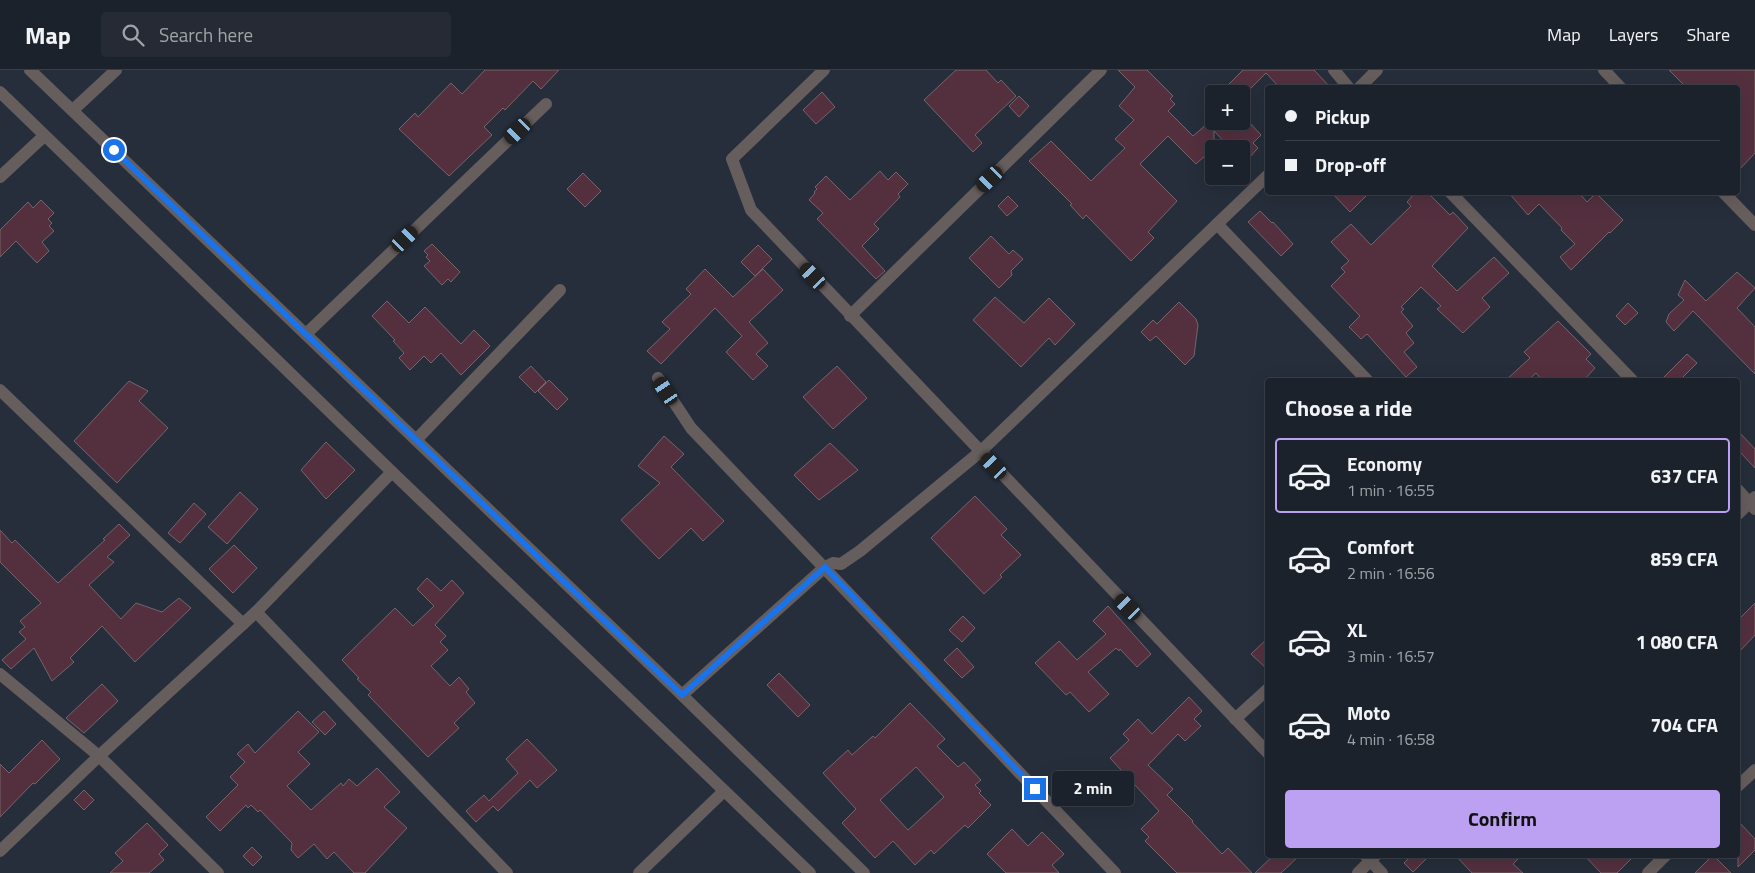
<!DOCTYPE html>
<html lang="en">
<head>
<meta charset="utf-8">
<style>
  :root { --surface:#1c222c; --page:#252a34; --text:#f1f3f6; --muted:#a0a4a9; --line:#3a3f48; --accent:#bca0f2 }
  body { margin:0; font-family:"Titillium Web",sans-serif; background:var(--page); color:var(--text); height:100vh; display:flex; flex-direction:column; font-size:19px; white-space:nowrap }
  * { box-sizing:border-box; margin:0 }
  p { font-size:16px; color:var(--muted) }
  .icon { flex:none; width:28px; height:28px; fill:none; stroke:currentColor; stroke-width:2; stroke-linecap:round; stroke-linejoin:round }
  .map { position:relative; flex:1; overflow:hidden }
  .side { position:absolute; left:1265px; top:308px; width:475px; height:480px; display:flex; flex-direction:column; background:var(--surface); border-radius:5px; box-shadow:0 5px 20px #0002,0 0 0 1px var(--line) }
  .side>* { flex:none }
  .top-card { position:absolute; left:1265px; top:15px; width:475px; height:110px; border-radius:5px; box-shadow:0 5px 20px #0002,0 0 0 1px var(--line); display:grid; align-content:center; height:110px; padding:0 20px; background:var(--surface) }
  .buttons { position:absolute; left:1205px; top:15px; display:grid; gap:10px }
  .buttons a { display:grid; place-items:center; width:45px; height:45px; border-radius:5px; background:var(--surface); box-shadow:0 5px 20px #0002,0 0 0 1px var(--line); font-size:25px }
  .end { position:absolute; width:22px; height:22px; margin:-11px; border:6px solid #1a73e8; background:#fff; box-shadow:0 0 0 2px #fff }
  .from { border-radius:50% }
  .bubble { position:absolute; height:35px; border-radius:5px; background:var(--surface); box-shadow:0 5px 20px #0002,0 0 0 1px var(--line); font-size:16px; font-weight:700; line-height:35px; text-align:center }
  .car { position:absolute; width:15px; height:30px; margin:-15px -8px; border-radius:6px; box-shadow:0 0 4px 1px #0007; background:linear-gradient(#222 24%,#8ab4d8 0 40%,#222 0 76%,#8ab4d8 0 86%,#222 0) }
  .top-card b { display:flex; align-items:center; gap:18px; height:48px; font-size:19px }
  .top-card b+b { border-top:1px solid var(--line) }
  .top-card i { width:12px; height:12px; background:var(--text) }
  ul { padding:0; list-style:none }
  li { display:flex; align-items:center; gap:15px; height:75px; margin:0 10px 8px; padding:0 10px; border:2px solid transparent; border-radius:5px }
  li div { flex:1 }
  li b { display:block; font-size:19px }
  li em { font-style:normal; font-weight:700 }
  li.current { border-color:var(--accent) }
  li>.icon { width:45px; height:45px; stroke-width:1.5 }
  h2 { padding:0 20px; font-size:22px; line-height:60px }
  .button { display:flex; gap:10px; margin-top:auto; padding:10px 20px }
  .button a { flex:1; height:58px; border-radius:5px; background:var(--accent); color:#111; font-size:20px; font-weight:700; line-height:58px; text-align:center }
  header { display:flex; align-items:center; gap:30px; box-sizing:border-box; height:70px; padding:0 25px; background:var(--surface); border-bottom:1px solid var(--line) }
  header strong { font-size:24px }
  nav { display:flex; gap:28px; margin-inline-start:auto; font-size:18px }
  .search { width:350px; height:45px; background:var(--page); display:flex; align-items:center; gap:12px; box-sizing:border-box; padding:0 18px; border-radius:5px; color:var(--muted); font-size:19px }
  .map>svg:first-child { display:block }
  .building { fill:#54303f; stroke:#76646a; fill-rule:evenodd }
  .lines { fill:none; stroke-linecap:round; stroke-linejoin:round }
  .street { stroke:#665d5d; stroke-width:12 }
  .route { stroke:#1a73e8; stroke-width:6 }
</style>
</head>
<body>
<header>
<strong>Map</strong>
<div class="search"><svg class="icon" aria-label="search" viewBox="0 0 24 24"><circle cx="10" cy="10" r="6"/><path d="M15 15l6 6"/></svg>Search here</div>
<nav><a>Map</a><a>Layers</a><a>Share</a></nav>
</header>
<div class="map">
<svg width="1755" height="803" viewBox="0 0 1755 803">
  <rect width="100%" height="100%" fill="#252e3a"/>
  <g class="building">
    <path d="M485 0H559L541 19 533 11 505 40 503 38 484 57 492 65 449 106 399 59 415 43 418 47 451 13 462 24Z"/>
    <path d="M956 0H986L998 13 1001 10 1016 26 975 65 982 73 973 82 924 30Z"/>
    <path d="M1118 0H1147L1173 26 1170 29 1175 34 1168 41 1193 66 1207 54 1204 51H1210L1214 48V51H1248L1261 65 1253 73 1258 78 1249 88 1241 79H1231L1214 61V91L1207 84 1196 94 1168 66 1140 94 1177 131 1148 162 1154 168 1131 191 1086 145 1083 149 1070 135 1072 134 1029 91 1051 71 1091 111 1125 78 1115 69 1134 50 1119 36 1135 17Z"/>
    <path d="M1243 0H1314L1331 18H1280L1266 3 1245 24H1232L1226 17Z"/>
    <path d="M1669 0H1755V83L1738 101V18H1687Z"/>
    <path d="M822 22 835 37 816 54 803 40Z"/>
    <path d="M1019 26 1029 36 1019 47 1009 36Z"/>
    <path d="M880 101 888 110 896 102 908 114 898 124 900 127 874 154 879 159 862 176 885 201 876 209 817 149 823 143 809 130 815 123 814 122 817 119 815 117 826 106 850 130Z"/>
    <path d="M583 103 601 121 585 137 567 119Z"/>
    <path d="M1331 122H1370L1350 142Z"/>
    <path d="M1416 122H1427L1450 145 1453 142 1468 158 1432 196 1457 221 1494 187 1509 203 1482 228 1490 237 1463 263 1437 239 1441 236 1421 217 1401 237 1404 239 1401 242 1413 256 1406 263 1414 273 1404 282 1417 297 1406 307 1367 264 1361 269 1349 257 1360 246 1331 216 1345 202 1341 198 1349 191 1331 172 1351 154 1371 175 1411 136 1407 132Z"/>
    <path d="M1508 122H1578L1587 132 1596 123 1623 150 1610 163 1609 162 1571 200 1560 187 1575 174 1561 160 1562 158 1539 134 1528 145Z"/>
    <path d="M1008 126 1018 136 1007 146 998 136Z"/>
    <path d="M41 130 54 143 48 149 52 153 49 156 54 161 42 172 49 181 37 193 16 171 0 187V160L28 132 33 138Z"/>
    <path d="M1260 141 1272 153 1273 152 1293 174 1281 186 1248 152Z"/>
    <path d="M991 166 1009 184 1013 180 1023 189 1011 201 1012 205 999 218 969 188Z"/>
    <path d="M432 174 460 202 451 212 448 209 442 215 424 196 430 191 426 187 428 185 424 181Z"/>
    <path d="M758 175 772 189 755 206 741 192Z"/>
    <path d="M705 199 733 227 763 199 783 220 749 252 768 273 756 284 768 296 753 310 726 282 742 266 715 238 661 294 647 281 670 259 662 252 691 224 686 219Z"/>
    <path d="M1737 202 1755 218 1737 238 1755 257V304L1693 241 1674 261 1666 252 1669 244 1684 230 1678 225 1685 210 1706 231Z"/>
    <path d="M995 227 1024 253 1049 228 1075 254 1055 275 1049 268 1021 297 973 250Z"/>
    <path d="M387 231 409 253 425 237 461 274 474 260 490 276 461 305 441 283 431 293 424 286 410 300 399 288 404 283 393 271 395 270 372 246Z"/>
    <path d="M1179 232 1196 249 1198 255 1194 286 1185 295 1156 266 1150 271 1141 262 1153 250 1157 254Z"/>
    <path d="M1628 233 1638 243 1625 255 1616 246Z"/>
    <path d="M1558 251 1591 284 1586 289 1595 298 1584 310H1542L1536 303 1528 310H1506L1530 288 1524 282Z"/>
    <path d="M1687 284 1697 293 1680 310H1661Z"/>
    <path d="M531 296 546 312 535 323 519 307Z"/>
    <path d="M837 296 867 328 833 359 803 327Z"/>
    <path d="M549 310 568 329 557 340 538 321Z"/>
    <path d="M129 311 148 321 139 331 168 358 117 413 74 371Z"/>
    <path d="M1738 361 1755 379V398L1738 380Z"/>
    <path d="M664 366 684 384 671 397 724 451 703 471 691 458 659 489 621 450 660 413 638 396Z"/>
    <path d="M326 372 355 400 326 429 301 400Z"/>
    <path d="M830 373 858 400 819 430 794 405Z"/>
    <path d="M240 422 258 439 227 474 208 457Z"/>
    <path d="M975 426 1007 459 1001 465 1021 485 1000 505 1002 507 984 524 931 468Z"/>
    <path d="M194 433 206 444 180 473 168 463Z"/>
    <path d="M119 454 130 465 107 487 114 492 89 515 121 549 136 533 162 542 179 528 191 538 135 592 102 556 70 588 74 592 52 611 34 578 11 599 2 590 26 569 19 562 25 557 20 551 41 533 0 492V460L12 473 15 470 58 513 105 470 103 469Z"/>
    <path d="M234 475 257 498 233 523 209 499Z"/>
    <path d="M427 508 441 521 452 510 464 523 435 555 446 566 440 572 448 580 431 596 450 616 459 607 469 619 466 622 475 633 454 653 459 658 428 687 368 625 371 622 357 609 359 608 342 590 395 538 413 556 434 536 417 519Z"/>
    <path d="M1755 533V565L1738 583V550Z"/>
    <path d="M1108 536 1151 584 1137 597 1120 579 1119 581 1116 578 1088 602 1109 624 1089 642 1070 622 1066 625 1035 593 1059 571 1077 590 1106 564 1093 551Z"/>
    <path d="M963 546 975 558 962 572 949 560Z"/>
    <path d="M1268 568V600L1251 584Z"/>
    <path d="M957 578 974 597 962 608 944 590Z"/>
    <path d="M779 603 810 635 798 647 767 615Z"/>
    <path d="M102 614 118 631 84 663 66 648Z"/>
    <path d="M1189 627 1202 641 1194 649 1201 656 1185 671 1178 664 1148 695 1173 719 1167 725 1193 751 1192 752 1222 784 1228 778 1252 803H1177L1145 771 1149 767 1141 759 1159 741 1110 688 1129 670 1123 664 1138 649 1152 664Z"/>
    <path d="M910 633 945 669 937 676 958 697 964 692 981 710 975 715 981 721 979 723 991 735 968 758 965 755 934 784 931 780 915 795 893 771 875 788 842 753 856 739 823 703 848 680 852 685 873 666 875 668ZM916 697 944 727 908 760 880 730Z"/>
    <path d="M298 641 319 662 298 682 310 694 287 716 311 740 341 713 343 716 349 709 357 716 377 698 400 722 384 737 407 758 365 803H354L334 782 327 789 314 774 298 788 291 780 292 773 260 740 258 742 251 735 248 738 246 735 220 761 206 747 238 715 230 707 245 692 237 684 248 674 255 683Z"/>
    <path d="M324 641 336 654 325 665 312 652Z"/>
    <path d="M527 669 557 700 537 718 530 710 498 741 493 736 476 752 466 741 484 725 489 731 518 703 506 689Z"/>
    <path d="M42 670 60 689 35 714 33 713 0 747V694L9 703Z"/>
    <path d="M84 720 94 730 84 740 74 730Z"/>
    <path d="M1738 751 1755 769V780L1738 797Z"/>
    <path d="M147 753 168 775 159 784 164 790 149 803H110L123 791 115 783Z"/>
    <path d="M1012 759 1028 776 1042 762 1064 784 1052 795 1059 803H1006L987 784Z"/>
    <path d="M252 777 262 787 253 796 243 786Z"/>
    <path d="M1274 785H1300L1281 803H1255Z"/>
    <path d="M1412 785H1430L1413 802 1404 793Z"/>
    <path d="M1455 785H1522L1513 794 1523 803H1472Z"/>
    <path d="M1584 785H1635L1617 803H1601Z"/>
    <path d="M1713 785 1731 803H1695Z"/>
  </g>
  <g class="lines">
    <g class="street">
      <path d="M30 0 682 625 864 803"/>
      <path d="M824 0 732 89 751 140 1268 683"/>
      <path d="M1334 0 1349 18"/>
      <path d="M1604 0 1621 18"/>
      <path d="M1359 18 1377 0"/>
      <path d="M0 22 392 402 810 803"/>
      <path d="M73 40 116 0"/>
      <path d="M0 107 44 66"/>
      <path d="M1450 122 1632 310"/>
      <path d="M1723 122 1755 155"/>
      <path d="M1217 154 1367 310"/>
      <path d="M850 246 1101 0"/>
      <path d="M306 264 546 34"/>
      <path d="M658 308 691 358 1115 803"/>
      <path d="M0 320 243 554"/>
      <path d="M416 370 560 220"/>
      <path d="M1738 420 1755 439"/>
      <path d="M1738 444 1755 427"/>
      <path d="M256 542 507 803"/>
      <path d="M0 604 99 686 218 803"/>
      <path d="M682 625 825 497 833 493 841 494 860 481 980 382 1268 105"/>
      <path d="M1235 649 1268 619"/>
      <path d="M1738 716 1755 700"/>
      <path d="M0 781 99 686 256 542 392 402"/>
      <path d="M1365 785 1382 803"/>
      <path d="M639 803 724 721"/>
      <path d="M1358 803 1376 785"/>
      <path d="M1648 803 1666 785"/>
    </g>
  </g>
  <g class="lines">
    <path class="route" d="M114 80 682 625 825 497 1035 719"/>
  </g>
</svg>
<div class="buttons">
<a>+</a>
<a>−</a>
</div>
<i class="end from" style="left:114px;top:80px"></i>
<i class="end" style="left:1035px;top:719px"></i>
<div class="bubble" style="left:1052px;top:701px;width:82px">2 min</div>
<i class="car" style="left:518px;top:61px;rotate:226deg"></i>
<i class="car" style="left:990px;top:109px;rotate:226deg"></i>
<i class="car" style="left:405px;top:169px;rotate:46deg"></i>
<i class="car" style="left:813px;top:206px;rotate:317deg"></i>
<i class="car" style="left:666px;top:321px;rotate:326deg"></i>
<i class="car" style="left:994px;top:396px;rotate:317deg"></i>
<i class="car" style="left:1128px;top:537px;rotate:316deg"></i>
<div class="top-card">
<b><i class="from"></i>Pickup</b>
<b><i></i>Drop-off</b>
</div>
<section class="side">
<h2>Choose a ride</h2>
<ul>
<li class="current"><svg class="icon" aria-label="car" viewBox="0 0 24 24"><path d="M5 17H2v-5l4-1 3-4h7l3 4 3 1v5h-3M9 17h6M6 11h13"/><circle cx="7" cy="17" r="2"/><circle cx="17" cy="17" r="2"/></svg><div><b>Economy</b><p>1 min · 16:55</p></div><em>637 CFA</em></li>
<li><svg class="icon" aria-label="car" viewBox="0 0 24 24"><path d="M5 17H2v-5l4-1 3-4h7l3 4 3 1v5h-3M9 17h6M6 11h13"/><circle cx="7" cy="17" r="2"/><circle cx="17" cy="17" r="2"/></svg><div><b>Comfort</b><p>2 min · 16:56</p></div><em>859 CFA</em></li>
<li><svg class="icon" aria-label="car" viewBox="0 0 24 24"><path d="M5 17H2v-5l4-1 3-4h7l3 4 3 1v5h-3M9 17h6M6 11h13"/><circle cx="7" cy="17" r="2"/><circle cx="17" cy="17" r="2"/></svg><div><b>XL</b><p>3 min · 16:57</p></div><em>1 080 CFA</em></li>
<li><svg class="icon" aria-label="car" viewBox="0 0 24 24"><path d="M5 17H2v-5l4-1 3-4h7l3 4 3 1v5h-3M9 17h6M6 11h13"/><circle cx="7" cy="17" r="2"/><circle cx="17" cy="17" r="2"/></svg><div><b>Moto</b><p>4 min · 16:58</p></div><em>704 CFA</em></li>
</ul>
<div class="button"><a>Confirm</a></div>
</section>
</div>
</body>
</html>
